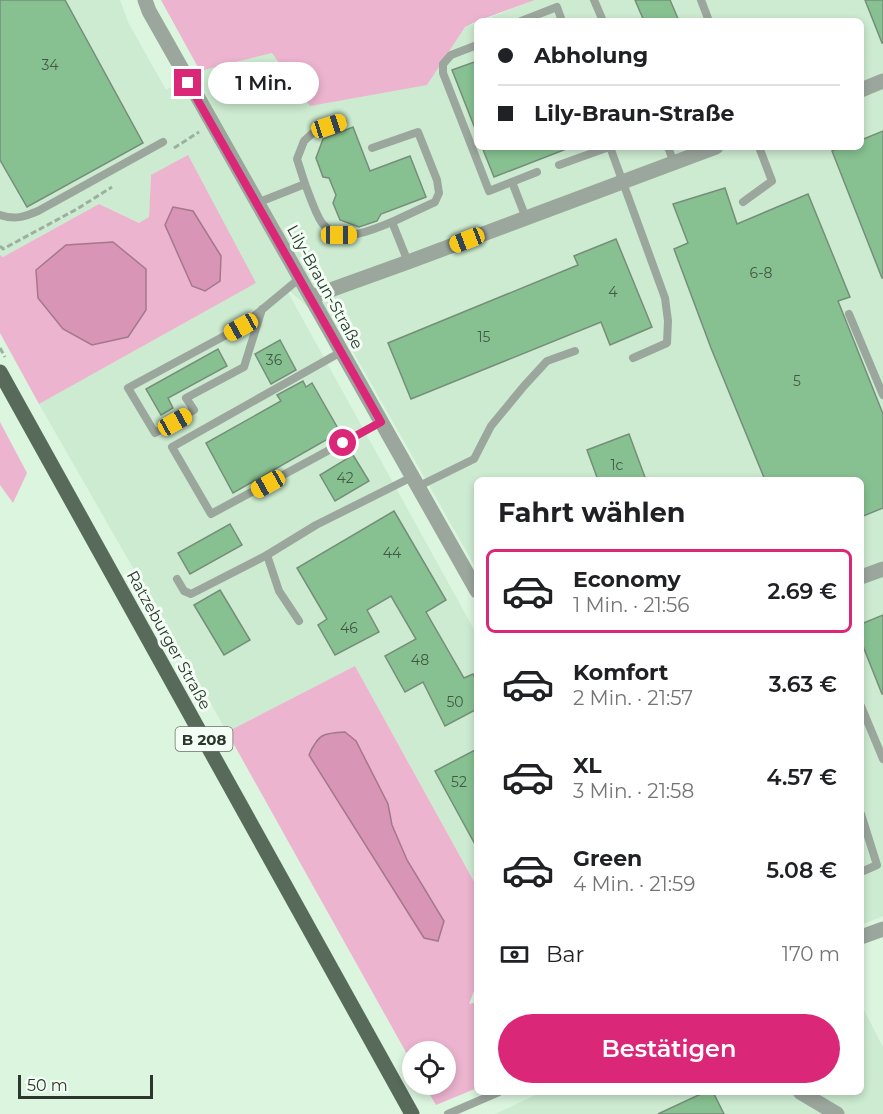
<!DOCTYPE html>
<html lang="de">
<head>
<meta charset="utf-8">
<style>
  :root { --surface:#fff; --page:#f2f2f2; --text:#202124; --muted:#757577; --line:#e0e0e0; --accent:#db2777 }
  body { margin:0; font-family:Montserrat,sans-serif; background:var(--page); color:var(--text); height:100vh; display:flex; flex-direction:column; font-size:22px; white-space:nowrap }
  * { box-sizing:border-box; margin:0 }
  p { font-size:20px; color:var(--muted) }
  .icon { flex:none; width:33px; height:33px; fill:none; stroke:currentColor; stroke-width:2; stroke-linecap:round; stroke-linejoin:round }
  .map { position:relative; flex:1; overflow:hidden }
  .drawer { position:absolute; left:474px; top:477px; width:390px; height:618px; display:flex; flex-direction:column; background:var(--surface); border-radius:9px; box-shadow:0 3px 9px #0003 }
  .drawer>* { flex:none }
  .hud { position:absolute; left:474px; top:18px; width:390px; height:132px; border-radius:9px; box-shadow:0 3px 9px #0003; display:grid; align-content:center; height:132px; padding:0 24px; background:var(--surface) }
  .tools { position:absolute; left:402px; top:1041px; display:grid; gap:12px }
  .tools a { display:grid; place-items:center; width:54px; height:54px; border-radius:50%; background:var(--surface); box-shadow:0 3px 9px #0003; font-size:30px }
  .scale { position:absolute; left:18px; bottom:15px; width:135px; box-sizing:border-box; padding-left:6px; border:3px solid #2c362d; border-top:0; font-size:16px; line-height:21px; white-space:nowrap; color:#2c362d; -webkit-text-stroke:4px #f3fef5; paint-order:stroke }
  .end { position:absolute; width:27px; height:27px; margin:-14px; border:8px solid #db2777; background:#fff; box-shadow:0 0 0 3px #fff }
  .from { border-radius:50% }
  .bubble { position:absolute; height:42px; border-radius:21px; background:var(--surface); box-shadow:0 3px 9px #0003; font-size:20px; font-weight:600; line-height:42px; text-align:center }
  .car { position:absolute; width:18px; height:36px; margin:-18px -9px; border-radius:8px; box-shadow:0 0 4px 2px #0007; background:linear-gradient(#f5c518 24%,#345 0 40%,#f5c518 0 76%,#345 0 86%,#f5c518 0) }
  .hud b { display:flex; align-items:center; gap:21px; height:57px; font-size:22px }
  .hud b+b { border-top:2px solid var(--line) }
  .hud i { width:15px; height:15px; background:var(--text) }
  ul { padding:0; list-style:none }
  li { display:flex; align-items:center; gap:18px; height:84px; margin:0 12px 9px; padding:0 12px; border:3px solid transparent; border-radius:9px }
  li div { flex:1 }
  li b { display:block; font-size:22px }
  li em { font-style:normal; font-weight:600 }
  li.current { border-color:var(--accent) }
  li>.icon { width:54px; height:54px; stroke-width:1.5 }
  h2 { padding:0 24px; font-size:27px; line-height:72px }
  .pay { display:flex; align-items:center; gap:15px; height:66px; padding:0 24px; font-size:22px }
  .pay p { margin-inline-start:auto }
  .cta { display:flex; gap:12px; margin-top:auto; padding:12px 24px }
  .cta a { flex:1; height:69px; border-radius:36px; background:var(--accent); color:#fff; font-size:24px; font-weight:600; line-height:69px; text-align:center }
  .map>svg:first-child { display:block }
  .built { fill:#ccebd0 }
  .green { fill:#ecb4cf; fill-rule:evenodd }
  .water { fill:#d895b5; stroke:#a4788c; stroke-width:1.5 }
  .building { fill:#87c191; stroke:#768e79; stroke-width:1.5 }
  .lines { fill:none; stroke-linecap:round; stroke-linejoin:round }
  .path { stroke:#9cb09f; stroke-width:3; stroke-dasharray:6 3; stroke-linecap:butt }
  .lane { stroke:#9ba69d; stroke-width:8 }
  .street { stroke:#9ba69d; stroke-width:15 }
  .primary { stroke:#586b5b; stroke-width:15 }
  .route { stroke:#db2777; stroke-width:8 }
  .labels { text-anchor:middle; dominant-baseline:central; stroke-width:6; stroke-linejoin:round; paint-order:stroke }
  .number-label { font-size:14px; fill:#435946 }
  .shield { fill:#f3fef5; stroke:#687269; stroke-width:1.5 }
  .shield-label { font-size:15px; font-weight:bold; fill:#2c362d }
  .street-label { font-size:16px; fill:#2c362d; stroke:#f3fef5 }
</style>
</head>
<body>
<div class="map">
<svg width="883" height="1114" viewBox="0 0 883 1114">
  <rect width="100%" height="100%" fill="#dbf5df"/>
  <g class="built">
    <path d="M0 0H120L128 22 166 90 200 71 272 53 427 85 465 27 477 23V147H861V21H481L535 0H883V916L861 925V480H477V570L347 341 285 287 477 635V887L355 666 227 732 39 404 256 283 151 175 149 218 139 223 99 204 3 257 0 255Z"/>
    <path d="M861 1004 883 1047V1114H495L542 1092H861Z"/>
  </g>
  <g class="green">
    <path d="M161 0H535L477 21 465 27 427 85 310 106 272 53 200 71Z"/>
    <path d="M188 155 256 283 39 404 0 333V255L3 257 99 204 139 223 149 217 151 175Z"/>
    <path d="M0 422 27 473 13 503 0 485Z"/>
    <path d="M355 666 477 887V983L469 1004 477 1002V1088L436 1105 424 1085 446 1084V1052H412V1063L227 732ZM315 741 388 804 392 825 407 860 444 921 424 938 309 755Z"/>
  </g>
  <g class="water">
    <path d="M173 207 193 211 221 256 220 281 205 291 192 286 165 225Z"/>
    <path d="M113 242 146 269V310L128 337 92 345 63 329 38 298 36 270 66 245Z"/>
    <path d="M345 732 356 741 388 804 392 825 407 860 444 921 438 941 424 938 309 755C318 734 323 733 345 732Z"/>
  </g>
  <g class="building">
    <path d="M0 0H65L143 143 27 207 0 160Z"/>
    <path d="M635 0H670L679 21H644Z"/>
    <path d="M865 0H883V43H882Z"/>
    <path d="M477 61V131H476L452 70Z"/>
    <path d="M353 127 370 171 410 156 426 197 381 214 377 221 359 227 340 220 333 203 336 195 329 178 323 177 316 158 323 139Z"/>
    <path d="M883 131V278H882L832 151 842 147H861V140Z"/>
    <path d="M482 147H568L569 148 494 177Z"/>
    <path d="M725 188 737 224 808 194 850 297 838 301 883 414V508L861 517V480H765L711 348 674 249 688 243 673 204Z"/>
    <path d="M616 239 652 327 610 345 601 322 411 399 388 343 578 265 574 256Z"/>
    <path d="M280 340 296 370 271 384 255 354Z"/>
    <path d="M218 349 227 366 168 398 173 408 161 415 146 389Z"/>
    <path d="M303 381 306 387 312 383 340 432 233 493 206 443 281 401 277 395Z"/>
    <path d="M629 434 646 480H598L587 450Z"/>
    <path d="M353 455 369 481 335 501 320 475Z"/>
    <path d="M394 511 446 600 426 612 464 678 473 674 477 682V709L445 726 423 682 405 692 385 656 416 639 391 596 367 610 379 632 335 655 318 625 327 619 297 568Z"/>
    <path d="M230 524 242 545 190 574 178 553Z"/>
    <path d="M220 590 250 640 224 655 194 605Z"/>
    <path d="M883 615V694H882L861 641V624Z"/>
    <path d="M477 749V848L435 771Z"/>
    <path d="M705 1092H713L724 1114H658Z"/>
  </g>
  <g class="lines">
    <g class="path">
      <path d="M174 148 199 132"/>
      <path d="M0 246 3 249 77 209 112 187"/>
      <path d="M0 348 5 357"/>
    </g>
    <g class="lane">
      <path d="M594 0 603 21"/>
      <path d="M701 0 709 21"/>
      <path d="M521 21 557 7 562 21"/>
      <path d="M477 45 451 55 443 64V73L489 191 537 172"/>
      <path d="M610 147 665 298 668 321 667 343 633 358"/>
      <path d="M668 147 674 163"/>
      <path d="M372 148 418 132 437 180 439 193 435 202 392 222"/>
      <path d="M559 165 609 147"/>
      <path d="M512 182 526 218"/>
      <path d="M305 184 297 159 304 141 315 131 343 122"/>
      <path d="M743 202 772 181 759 147"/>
      <path d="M257 203 305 184C310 196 315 213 322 223 340 246 371 230 392 222L408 262"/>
      <path d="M0 215C15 220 24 217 38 211L163 142"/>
      <path d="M262 309 244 367 186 398 194 410 155 433 128 388 241 327 300 278"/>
      <path d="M849 314 883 395"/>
      <path d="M341 352 172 447 211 514 381 422"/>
      <path d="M417 487 474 459 491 426 524 386 547 361 575 351"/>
      <path d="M177 579 184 591 191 594 267 555"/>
      <path d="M299 621 279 591 267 555 316 525 412 477"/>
      <path d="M861 706 883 759"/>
      <path d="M861 814 877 865 861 872"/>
      <path d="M448 1114 499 1092"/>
    </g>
    <g class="street">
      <path d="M145 0 149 11 477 591"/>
      <path d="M861 90 883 81"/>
      <path d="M311 297 408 262 716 147"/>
      <path d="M861 577 883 569"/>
      <path d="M861 937 883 929"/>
      <path d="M800 1092 837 1114"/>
    </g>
    <path class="primary" d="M0 372 412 1114"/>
  </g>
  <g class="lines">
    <path class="route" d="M188 83 381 422 343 443"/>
  </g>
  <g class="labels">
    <g class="number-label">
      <text x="50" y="65">34</text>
      <text x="761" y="273">6-8</text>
      <text x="613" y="292">4</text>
      <text x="484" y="337">15</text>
      <text x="274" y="360">36</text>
      <text x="797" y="381">5</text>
      <text x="617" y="465">1c</text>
      <text x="345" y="478">42</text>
      <text x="392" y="553">44</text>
      <text x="349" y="628">46</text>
      <text x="420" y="660">48</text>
      <text x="455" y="702">50</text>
      <text x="459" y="782">52</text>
    </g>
    <rect class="shield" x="175.5" y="727" width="57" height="24" rx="4.5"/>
    <g class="shield-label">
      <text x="204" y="739">B 208</text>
    </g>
    <g class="street-label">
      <text transform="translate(325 287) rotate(61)">Lily-Braun-Straße</text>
      <text transform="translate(169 640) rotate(61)">Ratzeburger Straße</text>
    </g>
  </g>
</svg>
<div class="tools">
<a><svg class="icon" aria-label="locate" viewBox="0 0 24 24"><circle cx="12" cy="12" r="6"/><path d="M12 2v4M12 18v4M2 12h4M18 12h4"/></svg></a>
</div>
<div class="scale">50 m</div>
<i class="end from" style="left:343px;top:443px"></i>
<i class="end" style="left:188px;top:83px"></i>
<div class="bubble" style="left:208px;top:62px;width:111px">1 Min.</div>
<i class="car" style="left:329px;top:126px;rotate:72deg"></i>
<i class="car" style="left:339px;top:235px;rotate:90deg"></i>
<i class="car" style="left:467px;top:240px;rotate:249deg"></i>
<i class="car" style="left:241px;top:327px;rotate:241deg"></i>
<i class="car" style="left:175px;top:422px;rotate:61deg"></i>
<i class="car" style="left:268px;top:484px;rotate:241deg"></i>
<div class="hud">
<b><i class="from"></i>Abholung</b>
<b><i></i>Lily-Braun-Straße</b>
</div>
<section class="drawer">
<h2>Fahrt wählen</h2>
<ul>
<li class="current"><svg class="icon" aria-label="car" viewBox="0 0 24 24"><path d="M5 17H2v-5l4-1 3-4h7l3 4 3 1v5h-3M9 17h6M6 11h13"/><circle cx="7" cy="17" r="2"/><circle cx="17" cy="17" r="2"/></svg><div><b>Economy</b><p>1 Min. · 21:56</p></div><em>2.69 €</em></li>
<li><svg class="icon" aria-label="car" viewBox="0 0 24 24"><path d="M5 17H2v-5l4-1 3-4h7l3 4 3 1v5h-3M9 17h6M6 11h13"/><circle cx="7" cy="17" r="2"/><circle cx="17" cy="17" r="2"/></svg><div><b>Komfort</b><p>2 Min. · 21:57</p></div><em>3.63 €</em></li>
<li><svg class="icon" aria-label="car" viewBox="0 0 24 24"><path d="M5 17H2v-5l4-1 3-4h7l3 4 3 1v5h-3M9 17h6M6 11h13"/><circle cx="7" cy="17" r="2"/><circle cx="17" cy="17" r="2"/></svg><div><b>XL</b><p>3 Min. · 21:58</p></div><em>4.57 €</em></li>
<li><svg class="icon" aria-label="car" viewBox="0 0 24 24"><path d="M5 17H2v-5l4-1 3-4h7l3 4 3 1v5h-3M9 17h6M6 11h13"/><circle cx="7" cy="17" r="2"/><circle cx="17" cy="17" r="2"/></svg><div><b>Green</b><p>4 Min. · 21:59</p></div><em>5.08 €</em></li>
</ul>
<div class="pay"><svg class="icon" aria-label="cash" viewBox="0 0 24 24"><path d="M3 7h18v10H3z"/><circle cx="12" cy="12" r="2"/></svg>Bar<p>170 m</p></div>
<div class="cta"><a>Bestätigen</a></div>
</section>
</div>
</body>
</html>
